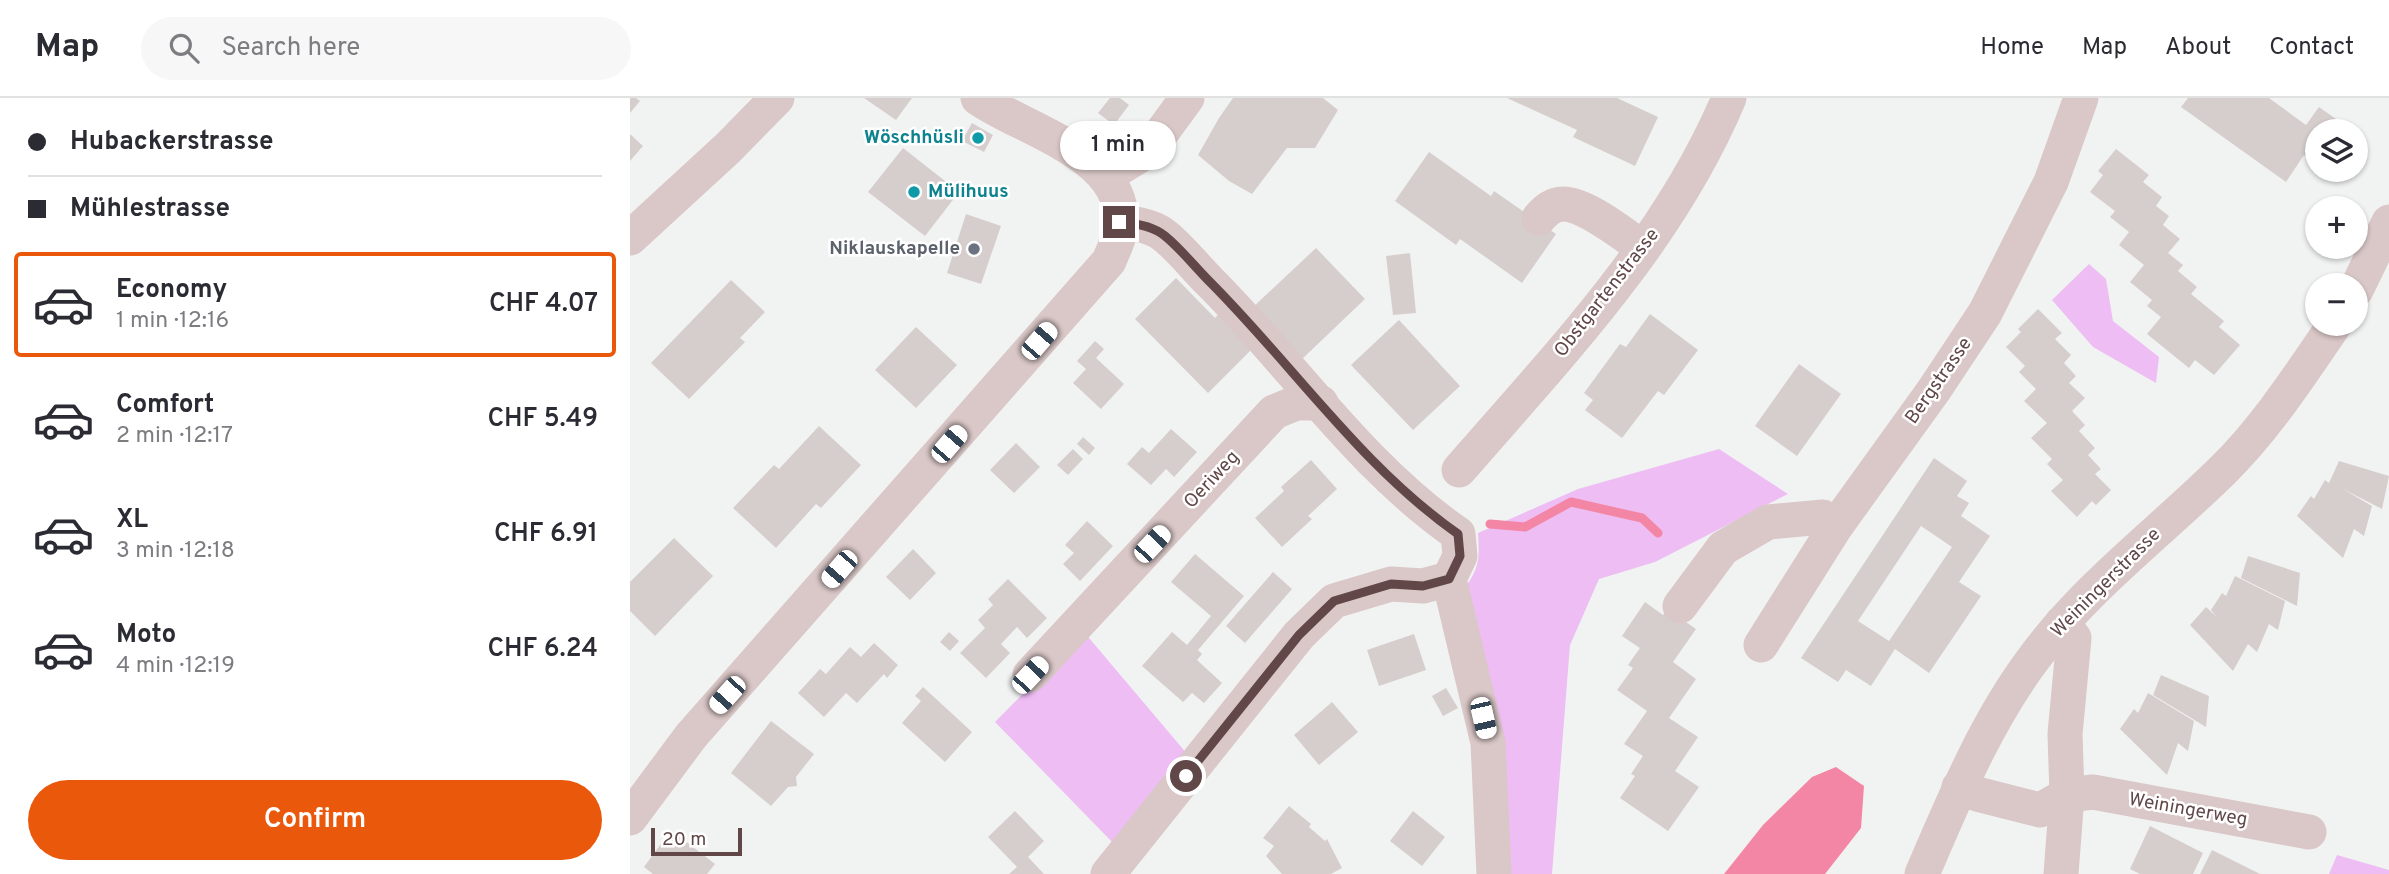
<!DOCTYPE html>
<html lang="en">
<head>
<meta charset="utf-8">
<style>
  :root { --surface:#fff; --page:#f7f7f7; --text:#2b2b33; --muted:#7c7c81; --line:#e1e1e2; --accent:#ea580c }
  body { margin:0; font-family:Overpass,sans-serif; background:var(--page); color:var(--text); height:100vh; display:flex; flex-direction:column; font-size:26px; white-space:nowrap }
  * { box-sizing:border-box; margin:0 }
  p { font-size:23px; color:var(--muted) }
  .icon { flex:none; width:38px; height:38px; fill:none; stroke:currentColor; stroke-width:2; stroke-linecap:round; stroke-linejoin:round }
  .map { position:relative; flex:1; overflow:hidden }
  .details { display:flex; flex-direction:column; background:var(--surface); width:630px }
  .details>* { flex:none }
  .guide { display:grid; align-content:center; height:154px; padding:0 28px; background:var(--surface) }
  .fabs { position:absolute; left:1675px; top:21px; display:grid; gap:14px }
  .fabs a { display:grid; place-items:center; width:63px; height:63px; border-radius:50%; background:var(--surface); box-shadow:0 2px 5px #0004; font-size:35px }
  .scale { position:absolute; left:21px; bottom:18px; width:91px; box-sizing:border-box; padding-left:7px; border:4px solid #614747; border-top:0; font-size:19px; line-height:24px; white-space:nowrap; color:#614747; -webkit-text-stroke:5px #fff; paint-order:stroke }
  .end { position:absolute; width:32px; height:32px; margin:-16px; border:9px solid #614747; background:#fff; box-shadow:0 0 0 4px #fff }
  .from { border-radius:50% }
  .bubble { position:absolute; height:49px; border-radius:24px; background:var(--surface); box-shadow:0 2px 5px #0004; font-size:23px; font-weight:600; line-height:49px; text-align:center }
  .car { position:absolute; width:21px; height:42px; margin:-21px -10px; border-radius:9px; box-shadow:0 0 5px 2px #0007; background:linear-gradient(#fff 24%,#345 0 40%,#fff 0 76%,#345 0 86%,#fff 0) }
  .guide b { display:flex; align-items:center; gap:24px; height:66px; font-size:26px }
  .guide b+b { border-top:2px solid var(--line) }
  .guide i { width:18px; height:18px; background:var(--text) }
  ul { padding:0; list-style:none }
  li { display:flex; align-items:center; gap:21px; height:105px; margin:0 14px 10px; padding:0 14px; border:4px solid transparent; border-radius:7px }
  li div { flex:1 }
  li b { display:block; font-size:26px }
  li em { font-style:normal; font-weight:600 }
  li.current { border-color:var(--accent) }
  li>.icon { width:63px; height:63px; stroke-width:1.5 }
  .action { display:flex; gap:14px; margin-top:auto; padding:14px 28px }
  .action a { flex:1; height:80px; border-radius:42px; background:var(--accent); color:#fff; font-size:28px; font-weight:600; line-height:80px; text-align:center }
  header { display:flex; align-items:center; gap:42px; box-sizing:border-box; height:98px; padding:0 35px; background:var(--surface); border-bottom:2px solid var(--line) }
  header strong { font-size:33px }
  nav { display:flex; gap:38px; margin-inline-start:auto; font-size:24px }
  .search { width:490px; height:63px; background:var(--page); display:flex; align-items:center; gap:18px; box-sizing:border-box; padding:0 24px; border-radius:38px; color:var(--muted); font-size:26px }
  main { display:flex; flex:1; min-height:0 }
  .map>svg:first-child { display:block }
  .green { fill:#eebdf4 }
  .water { fill:#f486a5 }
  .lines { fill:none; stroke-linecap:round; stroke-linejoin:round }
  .stream { stroke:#f486a5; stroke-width:9 }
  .building { fill:#d6cecd; fill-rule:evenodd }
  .minor { stroke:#dac7c7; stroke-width:35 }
  .route { stroke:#614747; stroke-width:9 }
  .culture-dot { fill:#0f9aa8; stroke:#fff; stroke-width:2.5 }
  .worship-dot { fill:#6b7280; stroke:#fff; stroke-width:2.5 }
  .labels { text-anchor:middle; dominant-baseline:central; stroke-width:5; stroke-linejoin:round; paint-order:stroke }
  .culture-label { font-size:19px; font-weight:bold; fill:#0d838f; stroke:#fff; text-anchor:end }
  .worship-label { font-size:19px; font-weight:bold; fill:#5b616d; stroke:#fff; text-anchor:end }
  .street-label { font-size:19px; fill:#614747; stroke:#fff }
</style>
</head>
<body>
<header>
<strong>Map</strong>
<div class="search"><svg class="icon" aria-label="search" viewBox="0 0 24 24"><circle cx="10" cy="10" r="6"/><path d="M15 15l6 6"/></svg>Search here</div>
<nav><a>Home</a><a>Map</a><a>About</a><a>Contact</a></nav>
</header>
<main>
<section class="details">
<div class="guide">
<b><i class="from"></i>Hubackerstrasse</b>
<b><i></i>Mühlestrasse</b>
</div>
<ul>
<li class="current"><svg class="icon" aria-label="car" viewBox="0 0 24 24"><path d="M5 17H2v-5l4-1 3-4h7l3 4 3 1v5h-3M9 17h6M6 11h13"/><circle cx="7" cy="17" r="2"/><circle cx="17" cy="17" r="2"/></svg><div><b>Economy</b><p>1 min · 12:16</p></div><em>CHF 4.07</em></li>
<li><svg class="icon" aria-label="car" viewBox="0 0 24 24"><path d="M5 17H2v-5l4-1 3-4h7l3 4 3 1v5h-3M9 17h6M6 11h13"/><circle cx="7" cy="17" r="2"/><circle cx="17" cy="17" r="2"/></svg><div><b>Comfort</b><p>2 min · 12:17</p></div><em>CHF 5.49</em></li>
<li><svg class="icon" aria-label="car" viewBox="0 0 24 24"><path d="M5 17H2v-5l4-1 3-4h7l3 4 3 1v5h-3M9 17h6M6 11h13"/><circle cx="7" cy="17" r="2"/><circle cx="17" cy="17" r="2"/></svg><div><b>XL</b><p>3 min · 12:18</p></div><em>CHF 6.91</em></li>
<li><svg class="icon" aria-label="car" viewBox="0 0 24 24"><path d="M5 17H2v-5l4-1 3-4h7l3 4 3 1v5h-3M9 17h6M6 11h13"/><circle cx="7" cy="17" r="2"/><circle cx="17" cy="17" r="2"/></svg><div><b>Moto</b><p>4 min · 12:19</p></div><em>CHF 6.24</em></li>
</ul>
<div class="action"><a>Confirm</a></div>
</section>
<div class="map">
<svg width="1759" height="776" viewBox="0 0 1759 776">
  <rect width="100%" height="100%" fill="#f1f3f2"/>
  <g class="green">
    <path d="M1459 166 1476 181 1483 223 1529 259 1526 285 1463 249 1422 202Z"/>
    <path d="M1089 351 1158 396 1025 464 969 481 940 547 922 776H873L832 493C849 472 850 462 848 435L948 391Z"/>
    <path d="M454 534 558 657 486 748 365 624Z"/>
    <path d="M1707 757 1759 772V776H1699Z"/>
  </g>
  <path class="water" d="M1206 669 1234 688 1231 730 1195 776H1094L1133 727 1182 679Z"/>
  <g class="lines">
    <path class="stream" d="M860 426 895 429 941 404 1012 420 1028 435"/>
  </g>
  <g class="building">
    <path d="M0 0H6L10 3 0 15Z"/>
    <path d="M234 0H282L266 22Z"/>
    <path d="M480 0H490L499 7 484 27 468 15Z"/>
    <path d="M603 0H693L708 12 685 50H657L622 96 599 83 568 57 589 20Z"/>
    <path d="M877 0H987L1028 19 1005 68 943 39 947 32Z"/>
    <path d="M1558 0H1639L1676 27 1689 9 1723 33H1687V67L1674 57 1656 84 1551 9Z"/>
    <path d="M342 25 363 37 354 54 332 43Z"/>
    <path d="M0 36 13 48 0 63Z"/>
    <path d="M273 50 329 94 295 138 238 94Z"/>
    <path d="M1486 51 1519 77 1513 84 1532 99 1526 108 1539 118 1533 127 1550 141 1538 155 1553 167 1548 173 1567 189 1561 196 1594 223 1589 229 1610 247 1584 277 1565 262 1559 270 1517 236 1531 219 1517 208 1522 202 1500 184 1514 167 1489 147 1499 134 1480 119 1485 113 1460 94 1473 77 1468 73Z"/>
    <path d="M799 54 861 98 864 93 926 136 892 185 830 141 826 147 765 103Z"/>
    <path d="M336 116 371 128 351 186 317 175Z"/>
    <path d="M686 150 735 201 670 263 621 211Z"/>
    <path d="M780 155 786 215 763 217 756 158Z"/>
    <path d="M546 180 585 220 592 212 627 246 578 295 505 221Z"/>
    <path d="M101 182 135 214 110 240 115 244 59 301 21 265Z"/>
    <path d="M1408 211 1432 235 1425 241 1441 257 1434 265 1446 278 1439 285 1455 300 1442 313 1455 327 1449 333 1465 350 1458 357 1471 371 1465 376 1481 392 1466 407 1462 403 1447 419 1421 393 1433 382 1417 366 1422 361 1401 340 1417 325 1394 303 1406 291 1389 274 1395 268 1376 249 1391 234 1388 231Z"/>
    <path d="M1020 216 1068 252 1034 297 1028 293 992 340 955 312 963 302 954 295 990 246 996 249Z"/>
    <path d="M769 222 830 288 783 332 721 267Z"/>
    <path d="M286 229 327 267 286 310 245 272Z"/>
    <path d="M465 243 474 251 466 260 494 286 471 311 443 285 456 271 447 263Z"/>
    <path d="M1169 266 1211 296 1167 358 1125 328Z"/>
    <path d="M189 328 231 367 191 410 186 406 146 450 103 410 144 367 149 371Z"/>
    <path d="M541 331 567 354 544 379 536 371 521 387 497 366 512 349 519 355Z"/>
    <path d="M453 339 465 350 459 357 447 346Z"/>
    <path d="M386 345 410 369 384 395 360 372Z"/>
    <path d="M443 351 453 361 438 377 427 367Z"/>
    <path d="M1304 360 1337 383 1327 398 1339 405 1331 418 1360 438 1329 484 1351 498 1299 575 1265 551 1241 588 1216 572 1208 584 1171 560ZM1291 428 1322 449 1259 543 1228 523Z"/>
    <path d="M681 362 707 391 678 418 682 421 652 449 625 420 654 393 651 389Z"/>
    <path d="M1709 363 1759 378 1752 411 1713 391 1742 408 1734 438 1714 424 1724 431 1713 460 1667 418 1681 398 1684 401 1695 382 1699 385Z"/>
    <path d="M457 423 483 448 450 483 433 466 444 455 435 447Z"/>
    <path d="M44 440 83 478 25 538 0 513V484Z"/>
    <path d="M283 451 306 475 280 502 256 479Z"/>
    <path d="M565 456 614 498 568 552 572 556 567 562 592 585 574 605 562 595 553 604 512 568 542 534 557 547 581 518 541 484Z"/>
    <path d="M1618 458 1670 475 1667 508 1611 480Z"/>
    <path d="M643 474 662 491 615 545 596 528Z"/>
    <path d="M1605 478 1655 503 1648 532 1639 526 1627 554 1618 546 1603 573 1560 527 1576 509 1587 519 1581 512 1592 495 1596 498Z"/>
    <path d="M378 481 417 520 397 540 387 529 371 546 380 555 356 580 330 555 355 530 348 522 363 507 358 501Z"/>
    <path d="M1015 504 1033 517 1037 511 1066 531 1043 564 1066 581 1039 620 1068 639 1045 673 1069 689 1038 733 990 700 1005 678 1001 676 1013 658 994 646 1017 613 987 592 1003 570 998 567 1010 550 992 538Z"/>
    <path d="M319 534 329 543 320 553 310 544Z"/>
    <path d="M784 536 796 572 749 588 737 552Z"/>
    <path d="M244 545 268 567 257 580 254 576 227 605 216 595 194 619 168 595 190 571 196 576 220 549 231 559Z"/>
    <path d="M1531 577 1579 598 1576 629 1523 597Z"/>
    <path d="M293 589 342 634 315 664 272 625 291 603 285 598Z"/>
    <path d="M816 590 828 610 813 618 802 598Z"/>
    <path d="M1518 595 1564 623 1558 653 1548 645 1537 677 1490 631 1504 611 1508 615Z"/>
    <path d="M702 604 728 634 689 667 664 637Z"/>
    <path d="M141 623 184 656 166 679 167 688 158 689 141 708 101 675Z"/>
    <path d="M659 708 681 726 679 729 695 743 697 741 712 770 701 776H652L636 758 644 748 633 740Z"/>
    <path d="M385 713 414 743 398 759 414 776H379L387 769 358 739Z"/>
    <path d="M783 713 815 739 792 768 760 743Z"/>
    <path d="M1520 728 1573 755 1563 776H1510L1500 771Z"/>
    <path d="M41 732 85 766 77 776H23L14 769Z"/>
    <path d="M1582 752 1630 776H1570Z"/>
  </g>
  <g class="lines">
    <g class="minor">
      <path d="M476 78 519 52 557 0"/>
      <path d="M909 120C916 112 923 106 933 106 956 106 994 137 1013 150"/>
      <path d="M489 124C504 125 523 128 535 138 551 151 565 169 580 184 663 267 731 369 828 436L830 458 819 481 858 645 864 776"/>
      <path d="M0 140 98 50 147 0"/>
      <path d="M1726 192 1759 124"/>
      <path d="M829 372C929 257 1039 143 1099 0"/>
      <path d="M1050 508 1093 450 1138 424 1193 419 1206 428"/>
      <path d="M1131 547 1206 428 1304 292 1355 215 1421 84 1451 0"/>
      <path d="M400 577 644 314 666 305H691"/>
      <path d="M1329 689 1347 696 1410 712 1437 697 1463 694 1679 734"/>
      <path d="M0 720 61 638 479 163C482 155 487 146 489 137 506 59 397 34 348 0"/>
      <path d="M478 776 669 537 704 503 761 486 793 488 819 481"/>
      <path d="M1292 776C1324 702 1355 625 1404 560 1457 488 1529 435 1592 373 1636 330 1670 277 1705 226"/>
      <path d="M1431 776 1437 697 1435 636 1444 540 1432 525"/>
    </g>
  </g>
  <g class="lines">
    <path class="route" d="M489 124C504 125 523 128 535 138 551 151 565 169 580 184 663 267 731 368 828 436L830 458 819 481 793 488 761 486 704 503 669 537 556 678"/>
  </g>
  <g class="culture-dot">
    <circle cx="348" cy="40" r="7"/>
    <circle cx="284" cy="94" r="7"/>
  </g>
  <circle class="worship-dot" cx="344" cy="151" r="7"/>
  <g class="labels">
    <g class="culture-label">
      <text x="334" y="40">Wöschhüsli</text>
      <text x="298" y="94" text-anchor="start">Mülihuus</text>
    </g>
    <g class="worship-label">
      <text x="330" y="151">Niklauskapelle</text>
    </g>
    <g class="street-label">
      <text transform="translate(977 195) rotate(-52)">Obstgartenstrasse</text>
      <text transform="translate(1309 283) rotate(-55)">Bergstrasse</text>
      <text transform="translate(582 382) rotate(-47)">Oeriweg</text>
      <text transform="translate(1476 485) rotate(-45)">Weiningerstrasse</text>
      <text transform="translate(1558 712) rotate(10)">Weiningerweg</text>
    </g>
  </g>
</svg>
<div class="fabs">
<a><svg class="icon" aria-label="layers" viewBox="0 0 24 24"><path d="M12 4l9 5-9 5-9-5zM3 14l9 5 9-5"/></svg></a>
<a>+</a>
<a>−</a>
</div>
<div class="scale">20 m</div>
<i class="end from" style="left:556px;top:678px"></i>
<i class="end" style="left:489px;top:124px"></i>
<div class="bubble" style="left:430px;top:23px;width:116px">1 min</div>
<i class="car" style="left:409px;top:243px;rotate:41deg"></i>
<i class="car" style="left:319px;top:346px;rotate:41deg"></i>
<i class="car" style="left:522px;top:446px;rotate:43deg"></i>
<i class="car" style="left:209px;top:471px;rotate:221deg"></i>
<i class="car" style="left:400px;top:577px;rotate:43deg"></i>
<i class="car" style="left:97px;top:597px;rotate:222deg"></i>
<i class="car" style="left:853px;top:620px;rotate:167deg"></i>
</div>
</main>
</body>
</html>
